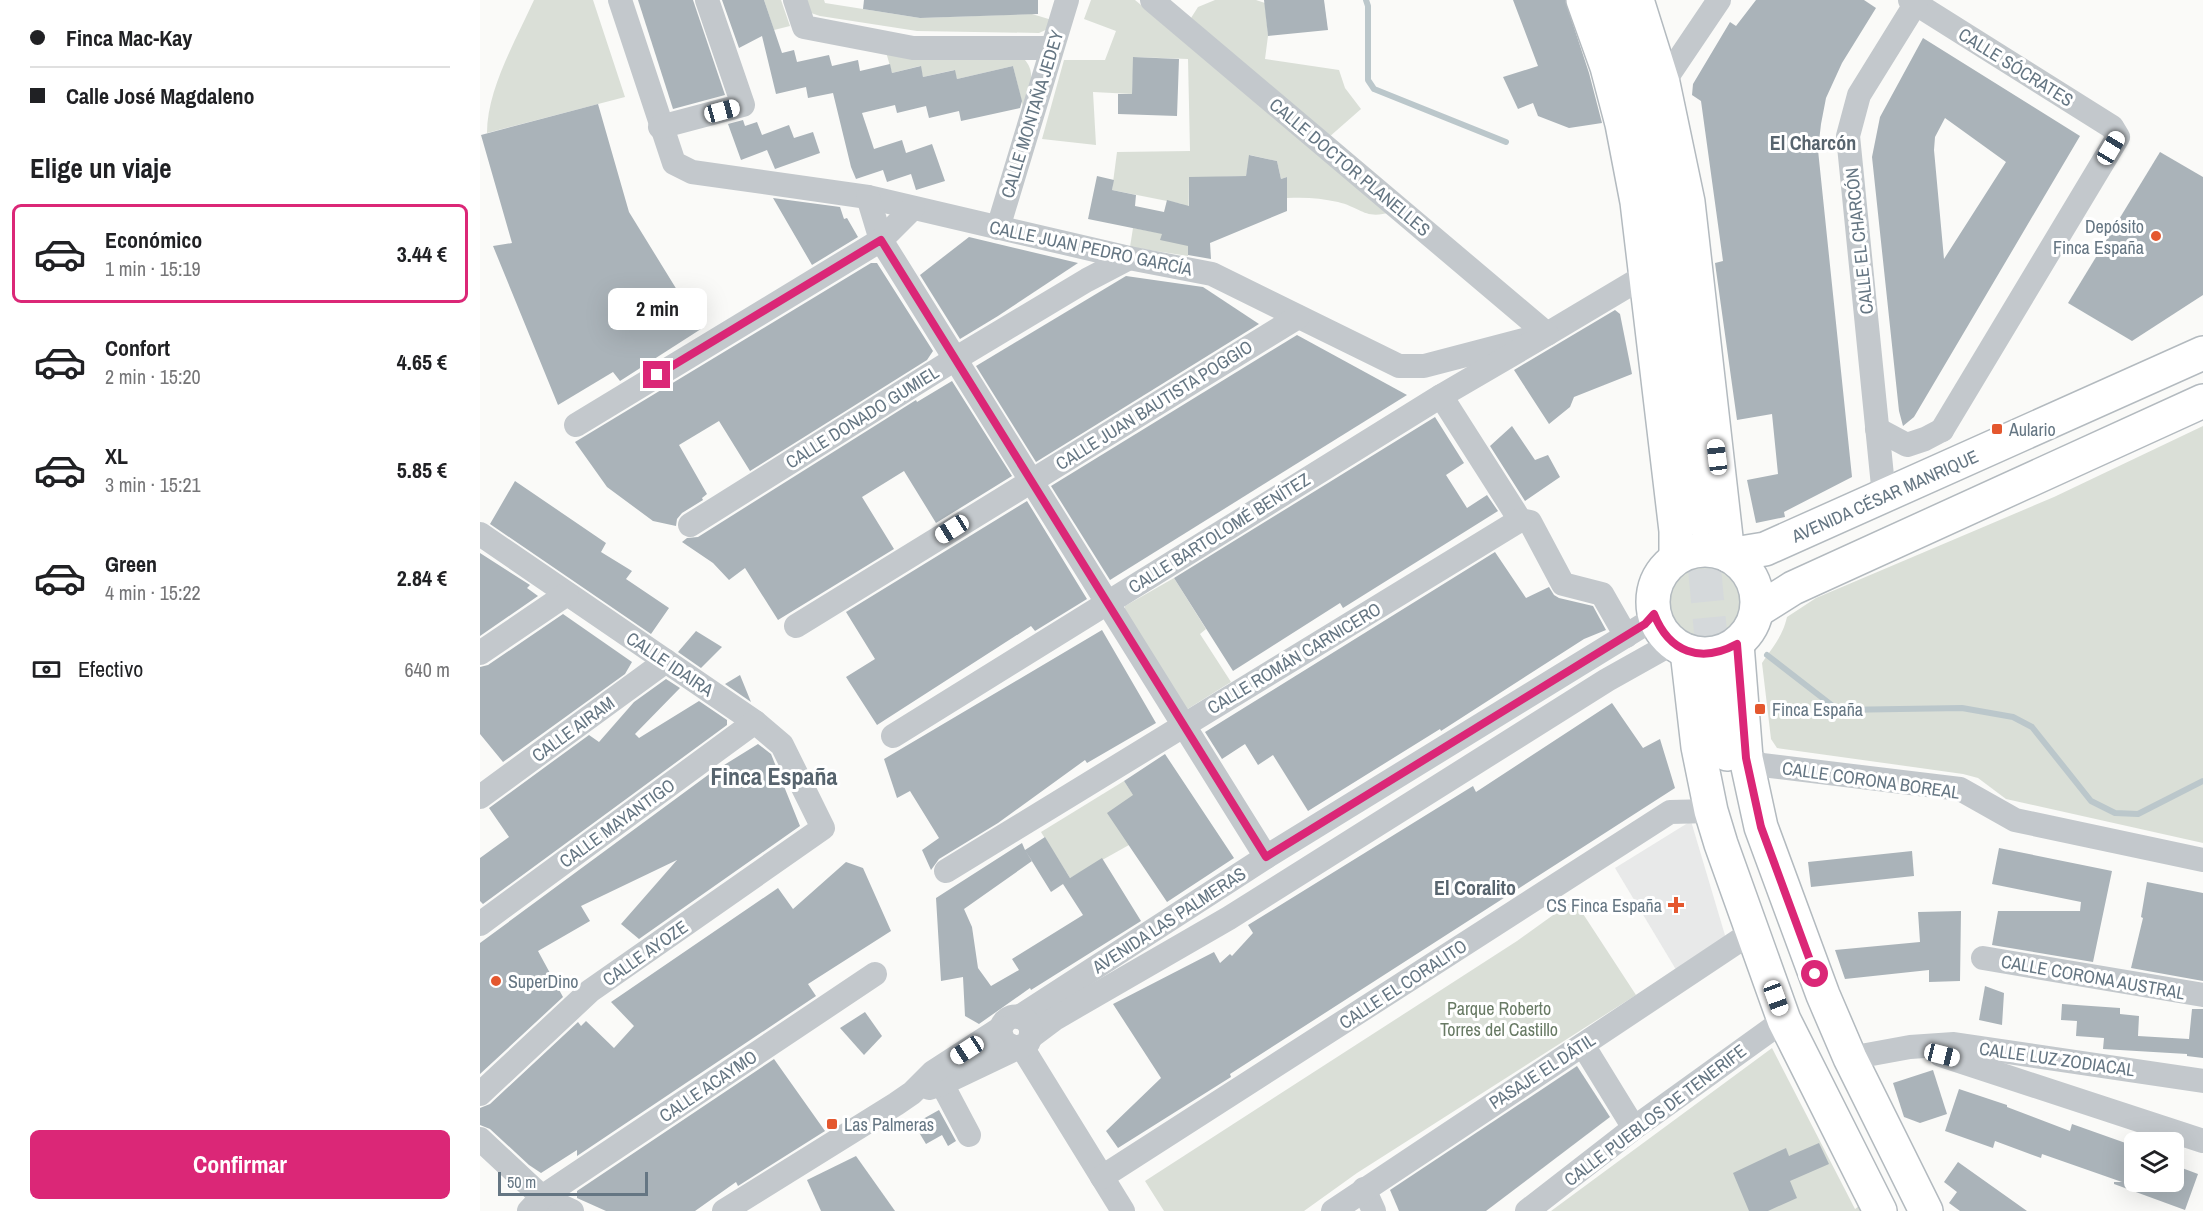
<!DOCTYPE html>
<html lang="es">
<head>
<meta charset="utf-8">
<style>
  :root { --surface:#fff; --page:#f6f6f6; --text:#202124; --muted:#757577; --line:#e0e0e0; --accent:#db2777 }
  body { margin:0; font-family:"Archivo Narrow",sans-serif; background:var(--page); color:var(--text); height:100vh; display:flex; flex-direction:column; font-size:22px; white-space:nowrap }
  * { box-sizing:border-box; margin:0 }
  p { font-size:20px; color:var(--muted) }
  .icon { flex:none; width:33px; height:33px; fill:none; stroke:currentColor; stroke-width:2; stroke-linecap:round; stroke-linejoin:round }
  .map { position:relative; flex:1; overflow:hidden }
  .drawer { display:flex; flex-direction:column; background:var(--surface); width:480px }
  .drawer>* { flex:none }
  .hud { display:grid; align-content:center; height:132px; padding:0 30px; background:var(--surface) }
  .tools { position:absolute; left:1644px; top:1132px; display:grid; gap:12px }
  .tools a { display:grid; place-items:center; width:60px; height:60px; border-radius:9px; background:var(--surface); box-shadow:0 6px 24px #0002; font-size:30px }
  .scale { position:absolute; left:18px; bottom:15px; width:150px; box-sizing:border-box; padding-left:6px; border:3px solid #657683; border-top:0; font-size:16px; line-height:21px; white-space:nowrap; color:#657683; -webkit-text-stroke:4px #fff; paint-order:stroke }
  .end { position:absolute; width:27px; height:27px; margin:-14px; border:8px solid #db2777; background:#fff; box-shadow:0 0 0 3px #fff }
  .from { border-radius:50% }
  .bubble { position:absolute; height:42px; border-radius:9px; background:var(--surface); box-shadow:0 6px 24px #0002; font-size:20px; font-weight:700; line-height:42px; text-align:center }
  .car { position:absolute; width:18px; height:36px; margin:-18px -9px; border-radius:8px; box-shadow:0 0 4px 2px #0007; background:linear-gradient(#fff 24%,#345 0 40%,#fff 0 76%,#345 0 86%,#fff 0) }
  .hud b { display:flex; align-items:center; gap:21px; height:57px; font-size:22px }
  .hud b+b { border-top:2px solid var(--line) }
  .hud i { width:15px; height:15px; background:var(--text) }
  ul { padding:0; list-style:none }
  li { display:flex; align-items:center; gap:18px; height:99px; margin:0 12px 9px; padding:0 18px; border:3px solid transparent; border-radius:9px }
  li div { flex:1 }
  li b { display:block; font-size:22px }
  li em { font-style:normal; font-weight:700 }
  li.selected { border-color:var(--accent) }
  li>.icon { width:54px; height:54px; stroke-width:1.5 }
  h2 { padding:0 30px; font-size:27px; line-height:72px }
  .pay { display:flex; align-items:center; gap:15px; height:66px; padding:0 30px; font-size:22px }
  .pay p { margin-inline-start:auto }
  .primary-button { display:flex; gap:12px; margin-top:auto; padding:12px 30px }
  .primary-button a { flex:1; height:69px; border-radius:9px; background:var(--accent); color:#fff; font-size:24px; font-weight:700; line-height:69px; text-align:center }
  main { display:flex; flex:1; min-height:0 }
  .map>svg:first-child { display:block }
  .built { fill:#e8e9e9 }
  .green { fill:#dadfd7 }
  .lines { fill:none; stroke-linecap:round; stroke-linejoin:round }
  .stream { stroke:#bbc7cb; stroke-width:6 }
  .building { fill:#aab3b9; fill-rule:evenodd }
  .secondary-tunnel { stroke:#d5d9db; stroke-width:33; stroke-dasharray:33 16; stroke-linecap:butt }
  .secondary-casing { stroke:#b3babf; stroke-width:36 }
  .street { stroke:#c3c8cc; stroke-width:24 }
  .secondary { stroke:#fff; stroke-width:33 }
  .route { stroke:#db2777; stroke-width:8 }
  .poi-dot { fill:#e4572e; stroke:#fff; stroke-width:2 }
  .labels { text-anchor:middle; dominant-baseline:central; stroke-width:6; stroke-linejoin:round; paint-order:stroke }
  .street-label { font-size:18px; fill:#657683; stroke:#fff }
  .poi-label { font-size:18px; fill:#657683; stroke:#fff; text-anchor:start }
  .park-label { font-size:18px; fill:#687a64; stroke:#fff }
  .neighbourhood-label { font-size:20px; font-weight:bold; fill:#57646e; stroke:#fff }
  .district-label { font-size:24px; font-weight:bold; fill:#57646e; stroke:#fff }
</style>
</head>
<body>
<main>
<section class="drawer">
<div class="hud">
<b><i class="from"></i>Finca Mac-Kay</b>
<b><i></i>Calle José Magdaleno</b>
</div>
<h2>Elige un viaje</h2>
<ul>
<li class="selected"><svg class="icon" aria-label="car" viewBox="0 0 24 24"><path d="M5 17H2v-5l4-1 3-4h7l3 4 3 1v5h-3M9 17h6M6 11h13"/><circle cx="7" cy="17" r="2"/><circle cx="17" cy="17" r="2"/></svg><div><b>Económico</b><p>1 min · 15:19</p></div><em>3.44 €</em></li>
<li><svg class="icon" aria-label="car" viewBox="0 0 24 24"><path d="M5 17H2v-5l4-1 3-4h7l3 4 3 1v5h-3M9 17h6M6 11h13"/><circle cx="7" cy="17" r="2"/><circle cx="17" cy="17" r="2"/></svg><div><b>Confort</b><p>2 min · 15:20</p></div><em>4.65 €</em></li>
<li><svg class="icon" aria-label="car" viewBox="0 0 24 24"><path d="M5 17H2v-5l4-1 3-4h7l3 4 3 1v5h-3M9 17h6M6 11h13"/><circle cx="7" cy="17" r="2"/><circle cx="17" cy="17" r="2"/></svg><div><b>XL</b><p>3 min · 15:21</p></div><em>5.85 €</em></li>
<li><svg class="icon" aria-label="car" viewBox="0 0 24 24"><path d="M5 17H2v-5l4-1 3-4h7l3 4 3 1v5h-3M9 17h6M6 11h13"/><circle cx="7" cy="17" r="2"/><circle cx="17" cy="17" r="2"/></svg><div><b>Green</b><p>4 min · 15:22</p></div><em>2.84 €</em></li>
</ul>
<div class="pay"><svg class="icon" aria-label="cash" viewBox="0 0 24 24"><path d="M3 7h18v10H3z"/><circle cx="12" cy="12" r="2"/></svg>Efectivo<p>640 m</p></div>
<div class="primary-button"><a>Confirmar</a></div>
</section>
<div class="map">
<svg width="1723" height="1211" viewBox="0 0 1723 1211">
  <rect width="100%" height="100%" fill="#fafaf8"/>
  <path class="built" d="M1211 821 1247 942 1198 973 1135 868Z"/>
  <g class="green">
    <path d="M54 0H113L145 97 7 133C7 89 36 40 54 0Z"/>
    <path d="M284 0H301L310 26 294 30Z"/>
    <path d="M327 0H344L345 3 440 18 552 14 572 20 570 28 559 33 437 31 340 16 331 13Z"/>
    <path d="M611 0H655L911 212C885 220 882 208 858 202 841 198 825 197 807 198V177L801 179 797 161 770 155 766 176 709 178 708 256 650 247 653 228 696 236 702 204 632 190 637 152 710 151 708 59 654 57 652 94 613 92 616 145 562 139 584 60H625L636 31 604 19Z"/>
    <path d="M735 0H776L785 3 788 36 785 59 859 70 865 88 881 109 848 138 711 18 718 7Z"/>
    <path d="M406 52 544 59C558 74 548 88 543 107L533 66 477 79 474 70 443 77 440 66 412 73Z"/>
    <path d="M1723 426V843L1526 799 1498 778 1483 774 1297 748 1291 739 1282 663C1293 646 1302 638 1307 617L1336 598 1574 497Z"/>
    <circle cx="1226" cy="602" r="41"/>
    <path d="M694 578 726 629 720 634 751 682 706 710 645 611V606Z"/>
    <path d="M644 781 675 828 649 845 590 878 561 832Z"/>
    <path d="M1094 900 1156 995 877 1173 824 1211H684L665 1181 1037 941Z"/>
    <path d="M1292 1048 1375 1209 1387 1200 1391 1211H1071Z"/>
  </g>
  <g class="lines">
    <g class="stream">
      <path d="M886 0 888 6V80L894 89 1026 142"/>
      <path d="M1287 655 1358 710 1482 708 1533 717 1552 727 1611 801 1635 813 1658 814 1723 781"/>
    </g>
  </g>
  <g class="building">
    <path d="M158 0H213L245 95 193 109Z"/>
    <path d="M242 0H284L302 53 314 50 317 62 349 55 352 66 378 60 380 71 410 64 412 73 441 66 443 77 475 70 477 79 533 66 542 101 540 108 481 121 479 111 449 118 446 106 417 113 415 105 382 113 394 149 422 140 426 153 452 144 465 181 436 190 431 174 407 182 403 170 376 179 371 167 353 93 328 98 326 87 296 94 282 36 259 48Z"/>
    <path d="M384 0H558V14L440 18 383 9Z"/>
    <path d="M784 0H844L848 30 788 36Z"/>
    <path d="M1033 0H1085L1109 73 1122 123 1089 128 1058 116 1053 103 1038 109 1023 77 1058 66Z"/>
    <path d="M1276 0H1384L1396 8 1362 63 1346 98 1341 124 1338 150 1372 477 1304 512 1305 517 1276 523 1267 480 1298 474 1292 414 1257 420 1235 263 1243 261 1221 101 1212 95 1213 84 1250 22 1256 26Z"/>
    <path d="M1443 38 1600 136 1434 417 1423 426 1419 411 1392 157 1400 117ZM1465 118 1526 162 1464 259 1454 150 1455 137Z"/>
    <path d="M653 57 699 59 697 116 638 114V94H652Z"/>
    <path d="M118 104 149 212 221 329 140 381 133 372 78 405 13 246 32 243 1 135Z"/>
    <path d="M263 120 265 126 277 122 282 135 309 125 314 138 333 132 340 153 295 169 287 150 261 160 248 124Z"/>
    <path d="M1680 152 1723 177V295L1652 341 1588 303Z"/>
    <path d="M769 155 797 161 801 179 807 177V211L730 243 731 259 708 255V246L680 240 682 234 608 219 617 176 634 180 632 190 656 195 655 206 684 212 687 200 709 206V177L766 176Z"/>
    <path d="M293 198 360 207 364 219 367 218 378 237 332 265Z"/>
    <path d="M489 237 598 263 518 316 480 339 440 275Z"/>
    <path d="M391 263H397L453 351 447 360 270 471 239 421 199 445 227 494 222 498 223 500 202 513 197 519 196 526 173 521 127 487 95 442Z"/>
    <path d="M646 276 723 287 779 324 556 462 496 366Z"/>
    <path d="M1135 310 1140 314 1152 374 1094 397 1090 407 1069 424 1034 370Z"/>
    <path d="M817 335 927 395 630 580 571 486Z"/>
    <path d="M472 381 532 476 456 523 424 471 382 497 414 549 298 620 265 568 249 580 233 563 202 542 207 538 218 537 436 400 437 402Z"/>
    <path d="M955 417 984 463 966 475 987 508 1007 495 1018 511 863 608 860 603 753 671 694 578Z"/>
    <path d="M1032 426 1055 460 1068 455 1080 477 1045 501 1010 446Z"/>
    <path d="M35 481 126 543 121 552 152 571 146 579 189 608 171 634 10 524Z"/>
    <path d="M547 501 607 599 555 631 551 626 397 725 366 677 395 659 366 612Z"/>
    <path d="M1015 552 1046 598 1069 587 1074 595 1079 598 1113 606 1126 630 1104 639 961 731 960 729 828 811 793 755 778 765 765 744 742 759 725 732Z"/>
    <path d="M0 553 50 585 47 588 58 596 0 636Z"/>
    <path d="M83 614 152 662 145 674 23 762 0 734V667L8 665Z"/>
    <path d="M622 630 676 723 607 763 605 760 518 823 459 859 451 870 442 850 459 838 430 791 417 798 404 759Z"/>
    <path d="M216 631 242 647 221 668 198 652Z"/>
    <path d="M260 675 271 702 245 684Z"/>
    <path d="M186 679 200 688 155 734 159 738 219 701 247 720V725L3 904 0 901V858L29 837 9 808 109 735 119 742 154 702Z"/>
    <path d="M1132 703 1163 748 1180 739 1195 788 750 1074 751 1077 638 1148 626 1131 681 1078 633 1004 734 952 740 963 750 954 752 956 773 933 768 925 993 786 996 792Z"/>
    <path d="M278 744 291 754 320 826 159 939 141 924 197 860 101 906 110 921 58 951 83 997 0 1074V943L228 775Z"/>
    <path d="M685 754 754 858 687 902 627 813 653 795 644 781Z"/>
    <path d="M565 837 590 878 622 858 661 921 551 990 550 988 499 1024 485 1016 483 977 461 981 456 898 542 843 545 850ZM545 850 571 892 583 884 603 915 532 959 539 970 511 986 498 968 492 927 484 909 552 861Z"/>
    <path d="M1519 848 1632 871 1613 962 1512 945 1518 911H1600L1601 902 1512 884Z"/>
    <path d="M1432 851 1434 876 1331 887 1328 862Z"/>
    <path d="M366 862 383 868 411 931 328 984 336 996 97 1156V1150L61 1173 49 1165 10 1129 0 1125V1108L10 1104 98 1022 101 1026 106 1021 134 1048 154 1026 131 1002 298 888 313 909Z"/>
    <path d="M1667 882 1723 893V981L1651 968 1663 918 1661 917Z"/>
    <path d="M1481 911 1480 981 1449 982V970L1365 979 1355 950 1440 942 1438 912Z"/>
    <path d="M1505 986 1524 993 1522 1025 1499 1020Z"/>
    <path d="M1582 1004 1640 1008V1014L1659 1016 1658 1036 1709 1039 1712 1009H1723V1058L1707 1056V1054L1623 1049 1624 1038 1596 1036 1597 1021 1581 1020Z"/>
    <path d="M385 1012 402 1036 384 1055 360 1028Z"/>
    <path d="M294 1059 345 1131 258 1186 256 1182 215 1211H126L97 1198V1191Z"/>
    <path d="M1097 1066 1130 1117 1006 1211H919L910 1190Z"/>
    <path d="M1453 1070 1467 1114 1440 1123 1424 1117 1413 1083Z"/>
    <path d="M1479 1089 1527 1105V1107L1590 1131 1592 1124 1654 1146V1182H1694V1165L1718 1174 1705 1210 1634 1184V1182H1642L1562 1154 1561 1158 1515 1141 1513 1148 1465 1131Z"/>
    <path d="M459 1110 476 1141 468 1146 462 1135 446 1144 434 1124Z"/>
    <path d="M1339 1143 1349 1164 1310 1181 1317 1198 1288 1211H1269L1253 1173 1306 1148 1309 1156Z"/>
    <path d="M376 1156 415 1211H341L327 1180Z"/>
    <path d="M1478 1162 1547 1211H1480L1469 1203 1477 1192 1464 1182Z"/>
  </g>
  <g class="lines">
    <path class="secondary-tunnel" d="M1220 520 1235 681"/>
    <defs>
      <g id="secondary">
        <path d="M1103 0 1127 67 1142 124 1157 202 1196 531V558"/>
        <path d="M1129 0 1148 51 1170 133 1179 182 1189 249 1220 520"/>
        <path d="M1157 0 1183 83 1208 202 1248 555"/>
        <circle cx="1225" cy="602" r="52"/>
        <path d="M1248 555 1285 549 1723 353"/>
        <path d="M1278 610 1313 588 1723 401"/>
        <path d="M1257 644 1266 758 1281 827 1343 995 1370 1058 1446 1211"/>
        <path d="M1207 651 1218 747 1231 811 1241 844 1304 1020 1400 1211"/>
        <path d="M1235 681 1247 754"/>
      </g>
    </defs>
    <use href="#secondary" class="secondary-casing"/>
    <g class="street">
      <path d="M140 0 194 163 212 172 388 197 649 258 732 274 919 366H944L1067 334 1166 275"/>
      <path d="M315 0 324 27 433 48H571"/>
      <path d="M1430 0 1632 127 1638 137 1462 430"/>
      <path d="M1183 83 1239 0"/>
      <path d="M180 127 263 105 227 0"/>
      <path d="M388 197 401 240 786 857"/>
      <path d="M518 228 587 0"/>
      <path d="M961 396 1040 520 1050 522 1083 584 1122 594 1146 636"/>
      <path d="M96 425 401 240 433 208"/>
      <path d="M1397 429 1427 445 1445 439 1462 430"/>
      <path d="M1404 496 1368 136 1379 95 1436 3"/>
      <path d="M210 525 475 359 607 280 649 258"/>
      <path d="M0 534 275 722 302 745 343 828 110 991 0 1094"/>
      <path d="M316 626 818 317"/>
      <path d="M0 653 87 594"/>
      <path d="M413 736 961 396 1067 334 672 0"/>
      <path d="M1266 758 1282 765 1480 789 1535 820 1723 860"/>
      <path d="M0 797 186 661"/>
      <path d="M466 871 1040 520"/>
      <path d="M0 924 275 722"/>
      <path d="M1503 958 1723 995"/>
      <path d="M539 1017 786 857 1165 624 1175 614"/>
      <path d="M552 1036 576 1018 749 918 1127 680 1193 643"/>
      <path d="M1103 1045 1154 1128"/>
      <path d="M542 1047 643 1211"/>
      <path d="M1461 1055 1723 1141"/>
      <path d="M1370 1058 1430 1047 1474 1044 1723 1081"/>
      <path d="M462 1084 489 1135"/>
      <path d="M449 1088 462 1084 548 1043C562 1016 523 1005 520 1033L525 1043 536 1048"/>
      <path d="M0 1139 62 1197 92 1211"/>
      <path d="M622 1177 1190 812 1231 811"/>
      <path d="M884 1189 894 1211"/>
      <path d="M49 1211 62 1197 395 974"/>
      <path d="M244 1211 416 1104 432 1093 453 1072 521 1028"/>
      <path d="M853 1211 1272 932"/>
      <path d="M1047 1211 1154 1128 1304 1020"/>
    </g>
    <use href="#secondary" class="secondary"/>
  </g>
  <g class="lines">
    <path class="route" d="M177 375 401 240 786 857 1165 624 1174 614C1189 652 1220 664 1257 644L1266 758 1281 827 1335 974"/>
  </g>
  <g class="poi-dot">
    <circle cx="1676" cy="236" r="6"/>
    <rect x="1511" y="423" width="12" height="12" rx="3"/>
    <rect x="1274" y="703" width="12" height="12" rx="3"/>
    <path d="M1193 896h6v6h6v6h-6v6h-6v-6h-6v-6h6z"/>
    <circle cx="16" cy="981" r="6"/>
    <rect x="346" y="1118" width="12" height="12" rx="3"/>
  </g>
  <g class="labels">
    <g class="street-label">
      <text transform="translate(1536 67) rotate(32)">CALLE SÓCRATES</text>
      <text transform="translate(552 114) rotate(-73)">CALLE MONTAÑA JEDEY</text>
      <text transform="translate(870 167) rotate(40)">CALLE DOCTOR PLANELLES</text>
      <text transform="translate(1379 241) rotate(-96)">CALLE EL CHARCÓN</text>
      <text transform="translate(611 248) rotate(12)">CALLE JUAN PEDRO GARCÍA</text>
      <text transform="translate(674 405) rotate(-32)">CALLE JUAN BAUTISTA POGGIO</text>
      <text transform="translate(382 417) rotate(-32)">CALLE DONADO GUMIEL</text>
      <text transform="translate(1405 496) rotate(-24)">AVENIDA CÉSAR MANRIQUE</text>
      <text transform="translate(739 533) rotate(-32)">CALLE BARTOLOMÉ BENÍTEZ</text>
      <text transform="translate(814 658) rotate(-31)">CALLE ROMÁN CARNICERO</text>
      <text transform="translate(190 664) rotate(34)">CALLE IDAIRA</text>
      <text transform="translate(93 729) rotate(-36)">CALLE AIRAM</text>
      <text transform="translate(1391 780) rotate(8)">CALLE CORONA BOREAL</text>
      <text transform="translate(137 823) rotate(-36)">CALLE MAYANTIGO</text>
      <text transform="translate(689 920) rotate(-33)">AVENIDA LAS PALMERAS</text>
      <text transform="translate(165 953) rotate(-35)">CALLE AYOZE</text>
      <text transform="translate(1613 977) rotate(10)">CALLE CORONA AUSTRAL</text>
      <text transform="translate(923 984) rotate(-33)">CALLE EL CORALITO</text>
      <text transform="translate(1577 1059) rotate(8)">CALLE LUZ ZODIACAL</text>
      <text transform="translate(1062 1071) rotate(-33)">PASAJE EL DÁTIL</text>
      <text transform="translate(228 1086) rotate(-34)">CALLE ACAYMO</text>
      <text transform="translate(1175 1115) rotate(-37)">CALLE PUEBLOS DE TENERIFE</text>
    </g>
    <g class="poi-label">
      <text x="1664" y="226" text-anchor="end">Depósito<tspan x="1664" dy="21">Finca España</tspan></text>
      <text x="1529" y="429">Aulario</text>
      <text x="1292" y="709">Finca España</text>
      <text x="1182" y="905" text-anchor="end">CS Finca España</text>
      <text x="28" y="981">SuperDino</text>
      <text x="364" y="1124">Las Palmeras</text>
    </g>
    <g class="park-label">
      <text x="1019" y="1008">Parque Roberto<tspan x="1019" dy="21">Torres del Castillo</tspan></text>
    </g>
    <g class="neighbourhood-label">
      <text x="1333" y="142">El Charcón</text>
      <text x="995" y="887">El Coralito</text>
    </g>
    <g class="district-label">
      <text x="294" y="776">Finca España</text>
    </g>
  </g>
</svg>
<div class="tools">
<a><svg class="icon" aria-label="layers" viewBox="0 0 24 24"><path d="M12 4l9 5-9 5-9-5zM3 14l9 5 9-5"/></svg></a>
</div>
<div class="scale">50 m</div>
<i class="end from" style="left:1335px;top:974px"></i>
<i class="end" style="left:177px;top:375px"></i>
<div class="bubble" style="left:128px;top:288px;width:99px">2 min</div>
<i class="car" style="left:242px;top:111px;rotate:75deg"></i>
<i class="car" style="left:1631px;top:148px;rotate:31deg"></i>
<i class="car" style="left:1237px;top:457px;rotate:353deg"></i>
<i class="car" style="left:472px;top:529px;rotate:238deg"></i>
<i class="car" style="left:1296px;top:998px;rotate:160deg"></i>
<i class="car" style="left:487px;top:1050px;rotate:237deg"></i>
<i class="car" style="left:1462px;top:1055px;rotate:104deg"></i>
</div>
</main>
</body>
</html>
